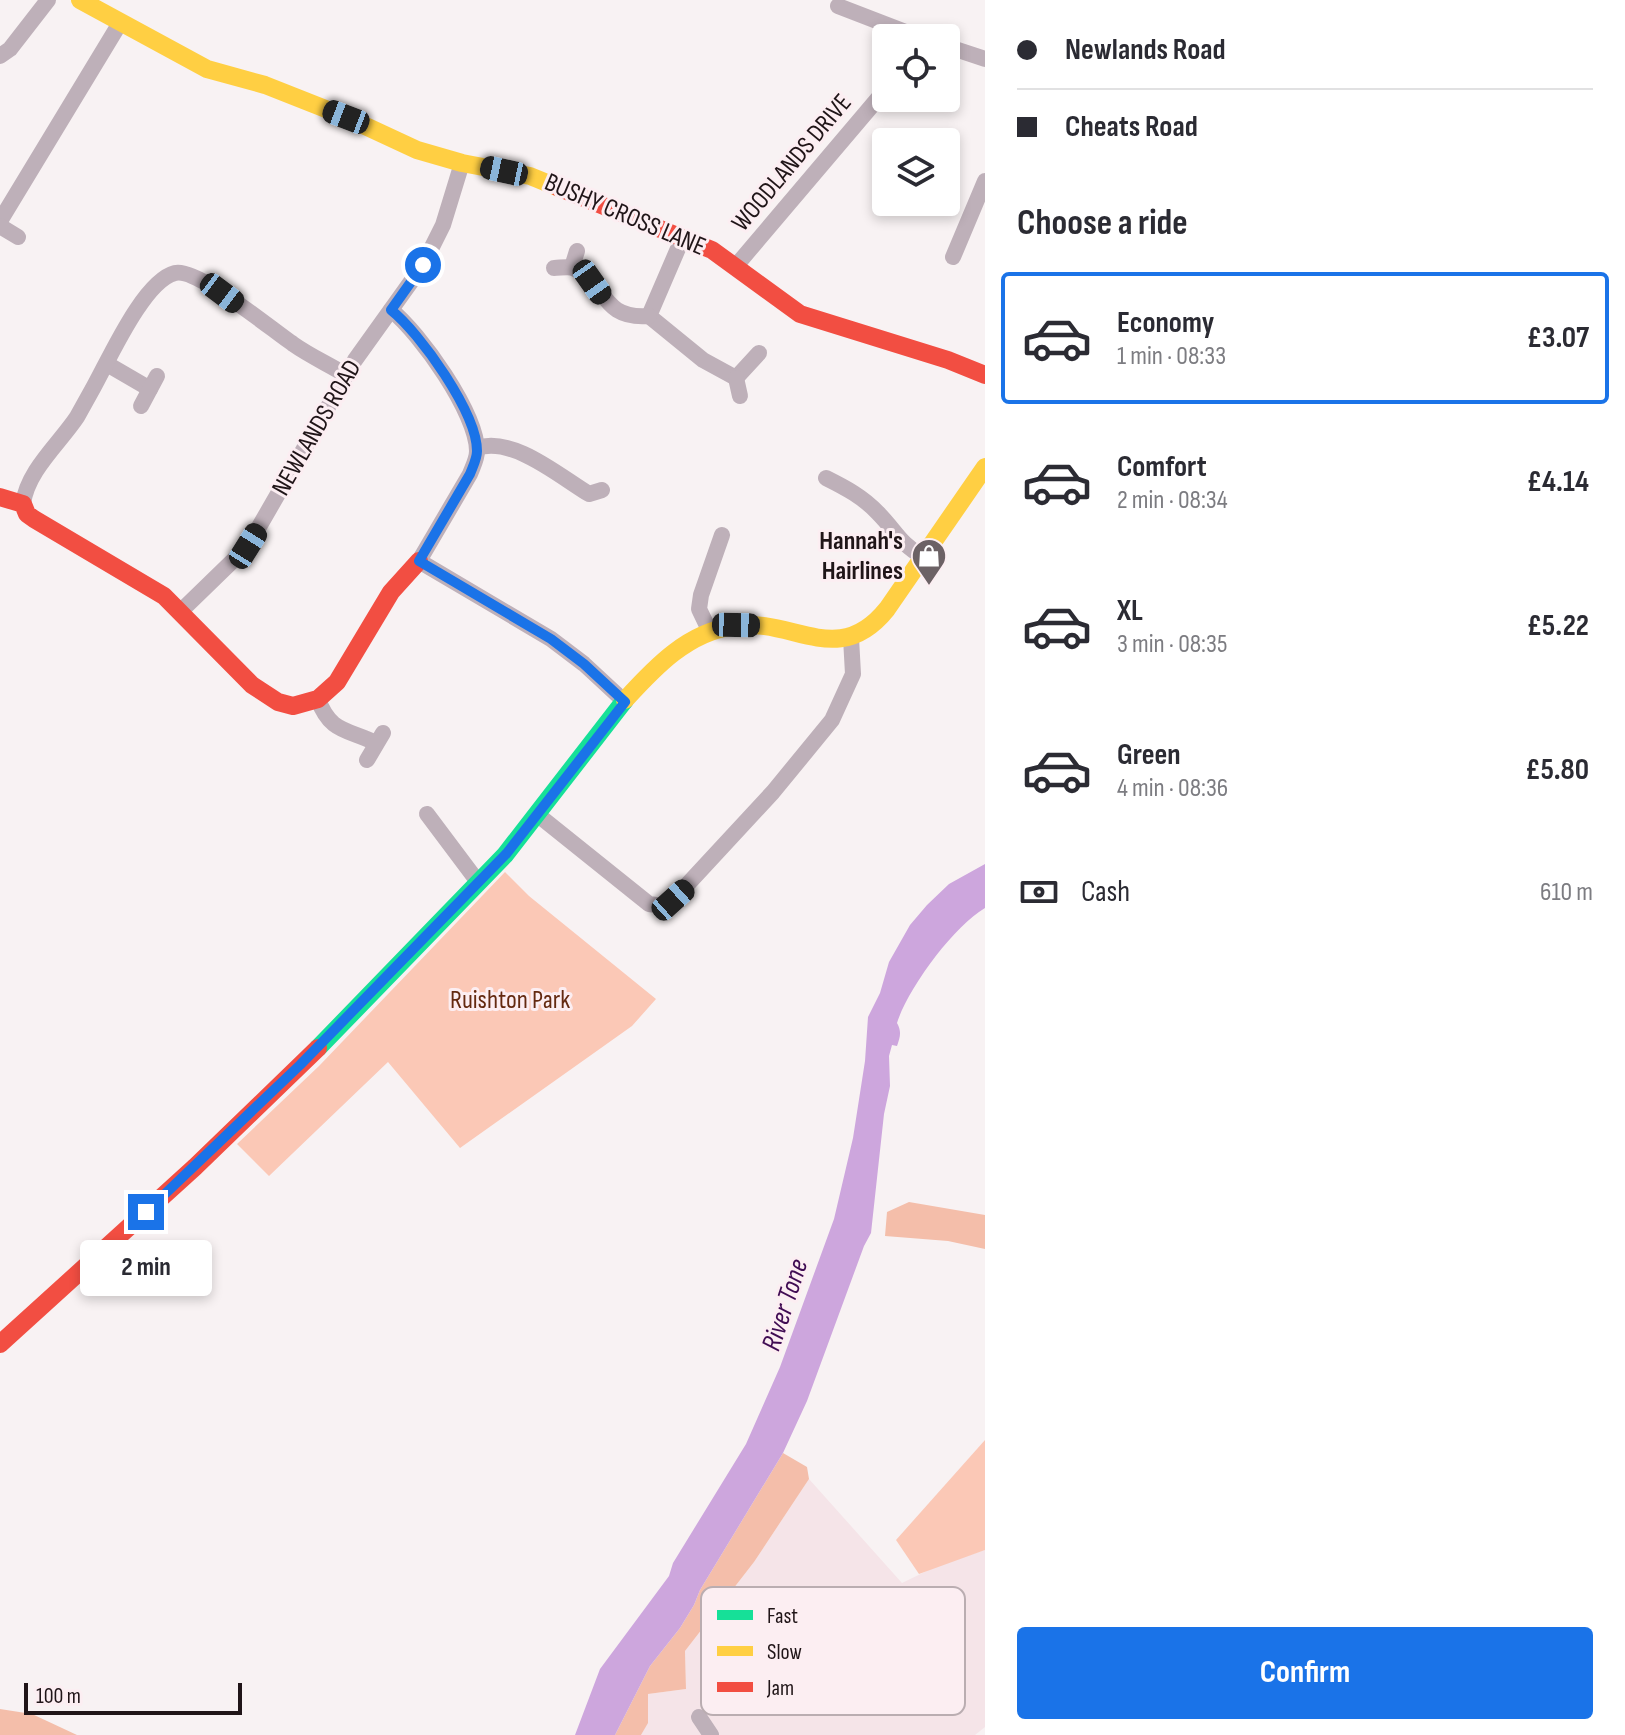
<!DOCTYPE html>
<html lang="en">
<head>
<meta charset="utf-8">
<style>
  :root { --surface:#fff; --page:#f7f7f7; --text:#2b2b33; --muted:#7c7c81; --line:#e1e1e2; --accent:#1a73e8 }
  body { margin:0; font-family:"Sofia Sans Condensed",sans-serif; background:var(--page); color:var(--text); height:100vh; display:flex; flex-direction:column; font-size:30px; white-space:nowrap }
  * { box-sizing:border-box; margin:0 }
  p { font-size:26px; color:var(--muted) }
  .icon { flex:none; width:44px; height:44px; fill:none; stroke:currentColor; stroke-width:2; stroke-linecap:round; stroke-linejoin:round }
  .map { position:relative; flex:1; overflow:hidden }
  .drawer { display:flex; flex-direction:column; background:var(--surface); width:640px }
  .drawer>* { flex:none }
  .top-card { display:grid; align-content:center; height:176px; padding:0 32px; background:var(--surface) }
  .tools { position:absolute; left:872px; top:24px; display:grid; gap:16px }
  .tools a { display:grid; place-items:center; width:88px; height:88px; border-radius:8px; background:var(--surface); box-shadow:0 4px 12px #0003; font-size:40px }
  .scale { position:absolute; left:24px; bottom:20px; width:218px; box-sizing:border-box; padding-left:8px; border:4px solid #201518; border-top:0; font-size:22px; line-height:28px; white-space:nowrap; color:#201518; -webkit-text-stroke:6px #fceef2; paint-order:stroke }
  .end { position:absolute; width:36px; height:36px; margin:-18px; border:10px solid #1a73e8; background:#fff; box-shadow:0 0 0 4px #fff }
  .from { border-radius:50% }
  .bubble { position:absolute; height:56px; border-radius:8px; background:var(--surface); box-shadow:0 4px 12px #0003; font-size:26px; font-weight:700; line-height:56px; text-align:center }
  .car { position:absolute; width:24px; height:48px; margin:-24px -12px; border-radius:10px; box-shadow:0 0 6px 2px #0007; background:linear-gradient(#222 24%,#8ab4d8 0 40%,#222 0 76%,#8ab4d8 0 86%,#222 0) }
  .top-card b { display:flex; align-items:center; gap:28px; height:76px; font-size:30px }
  .top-card b+b { border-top:2px solid var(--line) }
  .top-card i { width:20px; height:20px; background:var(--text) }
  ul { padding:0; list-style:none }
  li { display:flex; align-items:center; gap:24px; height:132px; margin:0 16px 12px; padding:0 16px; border:4px solid transparent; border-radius:8px }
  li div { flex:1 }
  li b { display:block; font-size:30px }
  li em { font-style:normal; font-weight:700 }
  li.current { border-color:var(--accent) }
  li>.icon { width:72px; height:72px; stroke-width:1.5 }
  h2 { padding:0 32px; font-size:36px; line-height:96px }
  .pay { display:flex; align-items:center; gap:20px; height:88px; padding:0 32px; font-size:30px }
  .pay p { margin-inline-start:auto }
  .cta { display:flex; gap:16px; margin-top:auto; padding:16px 32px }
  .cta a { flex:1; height:92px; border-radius:8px; background:var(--accent); color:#fff; font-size:32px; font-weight:700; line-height:92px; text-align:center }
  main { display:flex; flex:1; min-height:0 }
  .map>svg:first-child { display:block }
  .built { fill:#f5e4e8 }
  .green { fill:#fbc8b6 }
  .forest { fill:#f4beaa }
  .water { fill:#cda6dd }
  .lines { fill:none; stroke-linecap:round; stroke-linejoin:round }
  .street { stroke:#beb0b9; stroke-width:16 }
  .fast { stroke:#16e098; stroke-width:18 }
  .slow { stroke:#ffcf43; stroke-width:18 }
  .jam { stroke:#f24e42; stroke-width:18 }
  .route { stroke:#1a73e8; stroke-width:10 }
  .labels { text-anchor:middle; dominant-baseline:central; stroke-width:6; stroke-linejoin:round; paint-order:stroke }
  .street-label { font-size:26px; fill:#201518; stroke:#fceef2 }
  .poi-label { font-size:26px; font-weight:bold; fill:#201518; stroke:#fceef2; text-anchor:end }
  .park-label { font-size:26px; fill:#642a11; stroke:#fceef2 }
  .water-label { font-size:28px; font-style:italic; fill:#400c53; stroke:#fceef2 }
  .key { fill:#fceef2; stroke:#baadb1; stroke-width:2 }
  .key-label { font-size:22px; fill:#201518 }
</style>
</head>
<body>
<main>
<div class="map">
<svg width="985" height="1735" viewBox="0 0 985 1735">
  <rect width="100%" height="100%" fill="#f8f2f3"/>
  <path class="built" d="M809 1479 902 1583 937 1566 985 1550V1727L975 1735H641L648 1722V1694L686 1689 685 1651 754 1562Z"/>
  <g class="green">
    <path d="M505 872 529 896 656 999 632 1026 460 1148 388 1062 269 1176 237 1144 319 1066Z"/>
    <path d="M985 1440V1550L919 1574 896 1540Z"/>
  </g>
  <g class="forest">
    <path d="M909 1202 985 1215V1249L948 1241 885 1236 887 1212Z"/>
    <path d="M783 1453 807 1467 809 1479 754 1562 685 1651 686 1689 648 1694V1723L641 1735H615L650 1666 680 1628 694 1605 700 1590Z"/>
    <path d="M0 1709 32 1714 77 1735H0Z"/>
  </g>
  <path class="water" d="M985 864V908C954 926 908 988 897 1023 902 1032 900 1037 897 1046L892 1045 889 1056 890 1086 884 1114 871 1233 864 1246 807 1401 783 1453 700 1590 694 1605 680 1628 650 1666 615 1735H575L600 1669 669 1576 673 1563 746 1444 780 1367 834 1219 853 1138 865 1061 868 1017 880 993 889 962 910 925 927 905 949 884Z"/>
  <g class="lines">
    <g class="street">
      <path d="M838 6 921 38"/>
      <path d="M946 46 985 59"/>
      <path d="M0 56 10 49 48 0"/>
      <path d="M0 221 120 23"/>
      <path d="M0 226 18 237"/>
      <path d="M683 237 649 316 703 360 736 378 759 353"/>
      <path d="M953 257 985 181"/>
      <path d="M572 267 577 251"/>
      <path d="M735 267 886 89"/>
      <path d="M554 268C560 268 568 266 573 268 607 281 599 320 649 316"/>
      <path d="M391 310C420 333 477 413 477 451 477 459 473 466 470 474L419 561 551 639 584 664 625 702"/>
      <path d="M107 364 150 389"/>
      <path d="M736 378 740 396"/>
      <path d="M141 406 157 376"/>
      <path d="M477 448C513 436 559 476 589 494L602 490"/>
      <path d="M826 478C846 488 863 497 878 513 896 531 899 543 923 557"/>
      <path d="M23 504C27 471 59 444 77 417 82 408 87 399 92 390 108 362 143 281 175 273 197 267 272 330 293 344 310 356 328 364 346 375"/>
      <path d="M180 612 248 546 355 360 423 265 443 225 462 163"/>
      <path d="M710 632 699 609 701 595 722 535"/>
      <path d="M318 699C330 733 348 729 376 743"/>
      <path d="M367 760 383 733"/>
      <path d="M427 814 478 882"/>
      <path d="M538 815 649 904 663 906 673 900 773 792 832 720 853 674 851 638"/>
      <path d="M699 1717 711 1735"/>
    </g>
    <path class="fast" d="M318 1048 505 855 625 700"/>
    <g class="slow">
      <path d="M80 0 207 69 265 85 346 117 417 150 462 163 530 176 557 187"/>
      <path d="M625 700C655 667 688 632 734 626 793 617 838 670 887 609L985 467"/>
    </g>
    <g class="jam">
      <path d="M557 187 712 250 800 314 948 360 985 375"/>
      <path d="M0 497 23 504 27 514 34 519 164 596 252 685 278 702 293 706 318 699 337 682 391 592 419 561"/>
      <path d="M0 1344 195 1167 318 1048"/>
    </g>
  </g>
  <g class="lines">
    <path class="route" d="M146 1212 300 1065 507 853 625 702 584 664 551 639 419 561 470 474C473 466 477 459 477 451 477 413 420 333 391 310L423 265"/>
  </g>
  <defs>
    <symbol id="shop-pin" viewBox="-11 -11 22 30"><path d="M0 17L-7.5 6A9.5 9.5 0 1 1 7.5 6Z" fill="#6c6265" stroke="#fceef2"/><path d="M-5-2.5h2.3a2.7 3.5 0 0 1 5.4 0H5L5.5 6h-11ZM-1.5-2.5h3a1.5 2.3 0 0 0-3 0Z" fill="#fff"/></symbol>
  </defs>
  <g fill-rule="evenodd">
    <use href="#shop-pin" x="909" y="536" width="40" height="54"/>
  </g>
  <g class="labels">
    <g class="street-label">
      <text transform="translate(792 163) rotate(-50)">WOODLANDS DRIVE</text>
      <text transform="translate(625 215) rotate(23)">BUSHY CROSS LANE</text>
      <text transform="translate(317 428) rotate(-60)">NEWLANDS ROAD</text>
    </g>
    <g class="poi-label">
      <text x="903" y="541">Hannah's<tspan x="903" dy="30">Hairlines</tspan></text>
    </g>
    <g class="park-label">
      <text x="510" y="1000">Ruishton Park</text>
    </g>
    <g class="water-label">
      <text transform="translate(785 1305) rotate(-72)">River Tone</text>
    </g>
  </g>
  <rect x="701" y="1587" width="264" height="128" rx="12" class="key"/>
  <rect x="717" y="1610" width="36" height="10" fill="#16e098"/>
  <rect x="717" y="1646" width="36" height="10" fill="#ffcf43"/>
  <rect x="717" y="1682" width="36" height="10" fill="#f24e42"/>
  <g class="key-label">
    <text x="767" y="1623">Fast</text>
    <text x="767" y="1659">Slow</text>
    <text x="767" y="1695">Jam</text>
  </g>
</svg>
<div class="tools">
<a><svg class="icon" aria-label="locate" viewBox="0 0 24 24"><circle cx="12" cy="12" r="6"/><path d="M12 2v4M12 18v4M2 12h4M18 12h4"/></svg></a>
<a><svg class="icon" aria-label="layers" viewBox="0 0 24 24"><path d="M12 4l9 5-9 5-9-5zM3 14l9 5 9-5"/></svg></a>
</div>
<div class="scale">100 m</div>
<i class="end from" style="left:423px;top:265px"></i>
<i class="end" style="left:146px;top:1212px"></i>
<div class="bubble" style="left:80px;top:1240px;width:132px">2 min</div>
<i class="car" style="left:346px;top:117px;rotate:291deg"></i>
<i class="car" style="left:504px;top:171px;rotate:282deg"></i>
<i class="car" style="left:592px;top:282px;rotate:145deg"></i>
<i class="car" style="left:222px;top:293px;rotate:127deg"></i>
<i class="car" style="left:248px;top:546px;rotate:32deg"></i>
<i class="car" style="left:736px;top:625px;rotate:91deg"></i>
<i class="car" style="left:673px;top:900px;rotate:48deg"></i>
</div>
<section class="drawer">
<div class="top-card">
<b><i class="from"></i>Newlands Road</b>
<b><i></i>Cheats Road</b>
</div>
<h2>Choose a ride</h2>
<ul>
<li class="current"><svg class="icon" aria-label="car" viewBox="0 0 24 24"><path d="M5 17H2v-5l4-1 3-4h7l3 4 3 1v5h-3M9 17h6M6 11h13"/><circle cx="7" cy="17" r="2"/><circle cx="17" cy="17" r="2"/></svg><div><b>Economy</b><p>1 min · 08:33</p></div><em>£3.07</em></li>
<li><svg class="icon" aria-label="car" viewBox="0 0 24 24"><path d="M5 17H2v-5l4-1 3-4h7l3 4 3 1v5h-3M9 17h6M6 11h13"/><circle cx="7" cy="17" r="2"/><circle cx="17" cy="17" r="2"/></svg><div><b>Comfort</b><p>2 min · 08:34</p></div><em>£4.14</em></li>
<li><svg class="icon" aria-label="car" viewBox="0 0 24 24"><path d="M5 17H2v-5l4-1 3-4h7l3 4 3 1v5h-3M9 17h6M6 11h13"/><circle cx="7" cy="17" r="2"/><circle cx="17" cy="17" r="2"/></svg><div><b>XL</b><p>3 min · 08:35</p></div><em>£5.22</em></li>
<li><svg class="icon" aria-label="car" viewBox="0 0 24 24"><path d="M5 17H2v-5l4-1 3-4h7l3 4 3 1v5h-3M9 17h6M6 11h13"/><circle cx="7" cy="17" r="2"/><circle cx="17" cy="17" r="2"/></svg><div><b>Green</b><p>4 min · 08:36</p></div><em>£5.80</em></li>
</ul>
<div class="pay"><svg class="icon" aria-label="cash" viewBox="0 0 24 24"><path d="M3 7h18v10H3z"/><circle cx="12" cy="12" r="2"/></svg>Cash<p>610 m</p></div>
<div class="cta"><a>Confirm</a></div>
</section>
</main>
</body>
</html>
